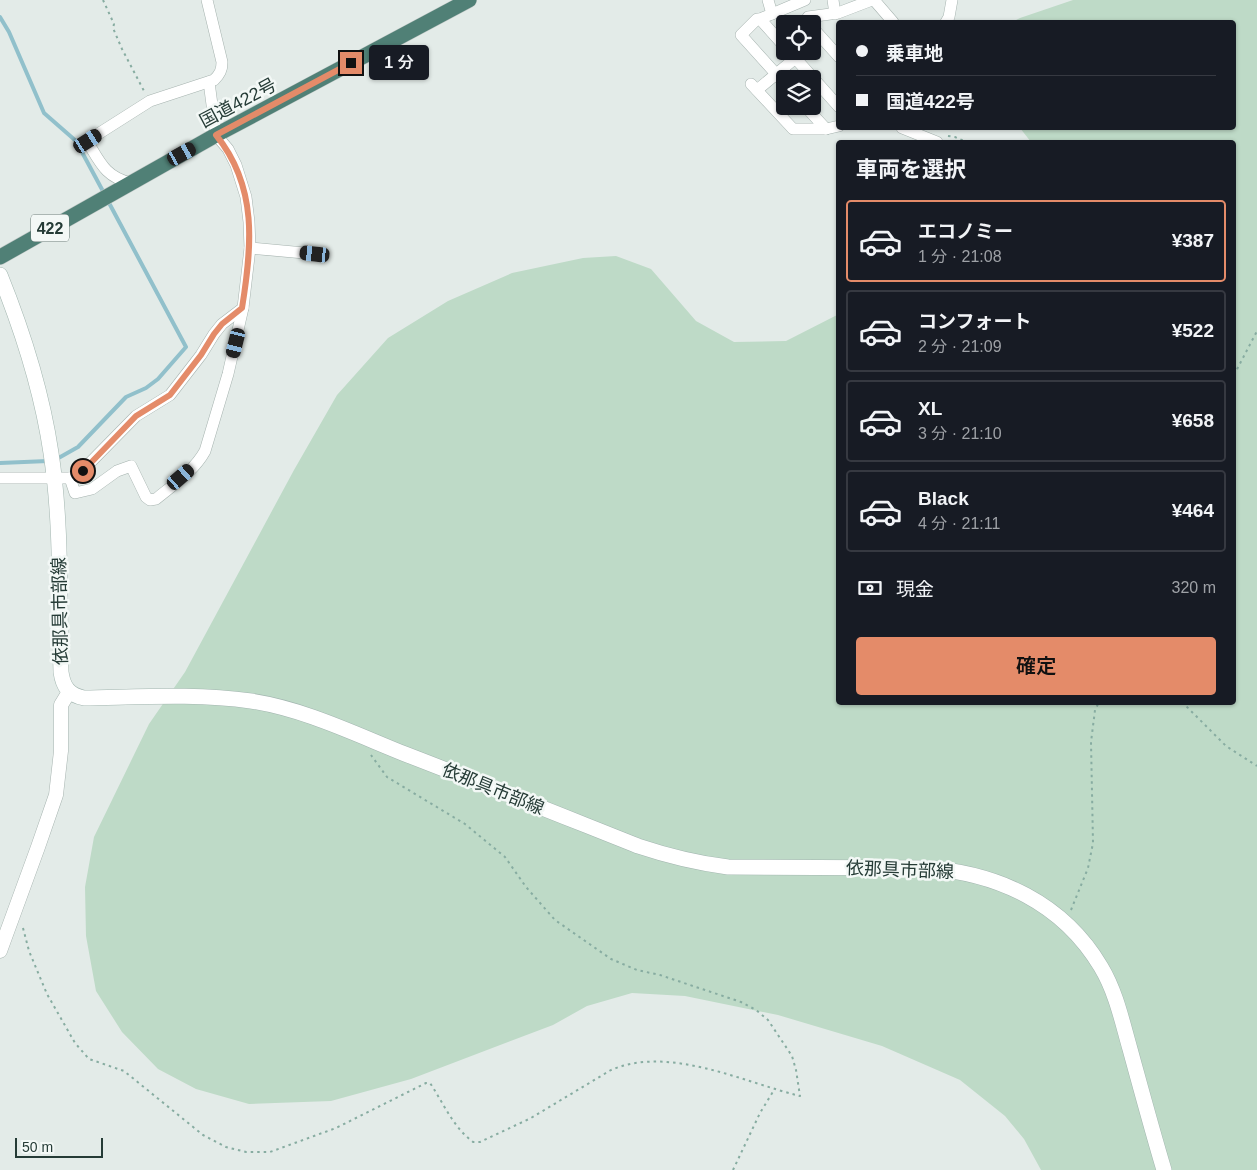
<!DOCTYPE html>
<html lang="ja">
<head>
<meta charset="utf-8">
<style>
  :root { --surface:#171b24; --page:#20242c; --text:#f1f3f6; --muted:#9ea1a6; --line:#363941; --accent:#e48b69 }
  body { margin:0; font-family:Helvetica,"Noto Sans JP",sans-serif; background:var(--page); color:var(--text); height:100vh; display:flex; flex-direction:column; font-size:19px; white-space:nowrap }
  * { box-sizing:border-box; margin:0 }
  p { font-size:16px; color:var(--muted) }
  .icon { flex:none; width:28px; height:28px; fill:none; stroke:currentColor; stroke-width:2; stroke-linecap:round; stroke-linejoin:round }
  .map { position:relative; flex:1; overflow:hidden }
  .drawer { position:absolute; left:836px; top:140px; width:400px; height:565px; display:flex; flex-direction:column; background:var(--surface); border-radius:5px; box-shadow:0 1px 4px #0004 }
  .drawer>* { flex:none }
  .banner { position:absolute; left:836px; top:20px; width:400px; height:110px; border-radius:5px; box-shadow:0 1px 4px #0004; display:grid; align-content:center; height:110px; padding:0 20px; background:var(--surface) }
  .tools { position:absolute; left:776px; top:15px; display:grid; gap:10px }
  .tools a { display:grid; place-items:center; width:45px; height:45px; border-radius:5px; background:var(--surface); box-shadow:0 1px 4px #0004; font-size:25px }
  .scale { position:absolute; left:15px; bottom:12px; width:88px; box-sizing:border-box; padding-left:5px; border:2px solid #253b36; border-top:0; font-size:14px; line-height:18px; white-space:nowrap; color:#253b36; -webkit-text-stroke:4px #f3f8f6; paint-order:stroke }
  .end { position:absolute; width:22px; height:22px; margin:-11px; border:6px solid #e48b69; background:#111; box-shadow:0 0 0 2px #111 }
  .from { border-radius:50% }
  .bubble { position:absolute; height:35px; border-radius:5px; background:var(--surface); box-shadow:0 1px 4px #0004; font-size:16px; font-weight:600; line-height:35px; text-align:center }
  .car { position:absolute; width:15px; height:30px; margin:-15px -8px; border-radius:6px; box-shadow:0 0 4px 1px #0007; background:linear-gradient(#222 24%,#8ab4d8 0 40%,#222 0 76%,#8ab4d8 0 86%,#222 0) }
  .banner b { display:flex; align-items:center; gap:18px; height:48px; font-size:19px }
  .banner b+b { border-top:1px solid var(--line) }
  .banner i { width:12px; height:12px; background:var(--text) }
  ul { padding:0; list-style:none }
  li { display:flex; align-items:center; gap:15px; height:82px; margin:0 10px 8px; padding:0 10px; border:2px solid var(--line); border-radius:5px }
  li div { flex:1 }
  li b { display:block; font-size:19px }
  li em { font-style:normal; font-weight:600 }
  li.on { border-color:var(--accent) }
  li>.icon { width:45px; height:45px; stroke-width:1.5 }
  h2 { padding:0 20px; font-size:22px; line-height:60px }
  .pay { display:flex; align-items:center; gap:12px; height:55px; padding:0 20px; font-size:19px }
  .pay p { margin-inline-start:auto }
  .cta { display:flex; gap:10px; margin-top:auto; padding:10px 20px }
  .cta a { flex:1; height:58px; border-radius:5px; background:var(--accent); color:#111; font-size:20px; font-weight:600; line-height:58px; text-align:center }
  .map>svg:first-child { display:block }
  .green { fill:#bedac7 }
  .lines { fill:none; stroke-linecap:round; stroke-linejoin:round }
  .stream { stroke:#91c0cb; stroke-width:4 }
  .minor-casing { stroke:#a6b3af; stroke-width:12 }
  .tertiary-casing { stroke:#a6b3af; stroke-width:15 }
  .secondary-casing { stroke:#a3b6b0; stroke-width:16 }
  .trunk-casing { stroke:#c2c8c7; stroke-width:16 }
  .path { stroke:#87aca1; stroke-width:2; stroke-dasharray:2.5 4; stroke-linecap:butt }
  .minor { stroke:#fff; stroke-width:11 }
  .tertiary { stroke:#fff; stroke-width:14 }
  .secondary { stroke:#fff; stroke-width:15 }
  .trunk { stroke:#508076; stroke-width:15 }
  .route { stroke:#e48b69; stroke-width:6 }
  .labels { text-anchor:middle; dominant-baseline:central; stroke-width:5; stroke-linejoin:round; paint-order:stroke }
  .shield { fill:#f3f8f6; stroke:#637470; stroke-width:1 }
  .shield-label { font-size:16px; font-weight:bold; fill:#253b36 }
  .street-label { font-size:18px; fill:#253b36; stroke:#f3f8f6 }
</style>
</head>
<body>
<div class="map">
<svg width="1257" height="1170" viewBox="0 0 1257 1170">
  <rect width="100%" height="100%" fill="#e3ebe8"/>
  <path class="green" d="M1073 0H1257V1170H1041L1024 1139 1005 1116 960 1080 882 1046 778 1015 685 996 632 993 587 1006 553 1025 411 1079 331 1101 249 1104 196 1089 158 1069 122 1032 96 991 86 936 85 887 94 837 149 724 185 672 294 470 337 395 388 338 448 301 512 273 583 258 616 256 651 269 696 321 734 342 786 341 839 314V702H1234V142H1031L1020 128H1234V22H1012L1020 18Z"/>
  <g class="lines">
    <g class="stream">
      <path d="M0 17 9 32 44 113 76 141 105 195"/>
      <path d="M55 460 78 447 126 397 146 388 158 379 186 347 108 201"/>
      <path d="M0 463 48 461"/>
    </g>
    <defs>
      <g id="minor">
        <path d="M768 0 772 14"/>
        <path d="M833 0 835 14"/>
        <path d="M874 0 893 22"/>
        <path d="M808 17 838 13 872 0"/>
        <path d="M760 19 785 47"/>
        <path d="M946 22 949 17 952 0"/>
        <path d="M812 27 839 57"/>
        <path d="M789 51 839 107"/>
        <path d="M751 84 793 129H826L839 126"/>
        <path d="M785 84 741 35 757 19H760L805 0"/>
        <path d="M757 90 804 51"/>
        <path d="M805 106 826 129"/>
        <path d="M902 128 937 142"/>
        <path d="M131 183C105 177 100 162 87 141L150 101 214 80C220 74 222 70 222 62L207 0"/>
        <path d="M250 248 315 254"/>
        <path d="M0 478H70L77 476 136 416 170 395 201 355 214 334 222 324 243 308 250 248 249 222 246 197 236 165 228 149 216 135 209 82"/>
        <path d="M70 478 75 493 92 489 117 471 131 466 146 497 150 500 156 499C173 485 194 471 205 451L228 374 243 308"/>
      </g>
      <path id="tertiary" d="M0 951 38 847 56 795 61 751V705L69 692"/>
      <path id="secondary" d="M0 275C23 332 42 392 51 453 62 525 59 600 61 672 63 687 69 695 84 698 140 697 196 693 251 701 304 709 355 734 405 754 483 784 560 815 638 846 668 856 696 863 728 867L926 868C998 873 1063 903 1101 967 1116 992 1122 1021 1130 1049 1141 1089 1152 1130 1164 1170"/>
      <path id="trunk" d="M0 257 216 135 469 0"/>
    </defs>
    <use href="#minor" class="minor-casing"/>
    <use href="#tertiary" class="tertiary-casing"/>
    <use href="#secondary" class="secondary-casing"/>
    <use href="#trunk" class="trunk-casing"/>
    <g class="path">
      <path d="M103 0 114 24 113 28 122 49 144 91"/>
      <path d="M948 136 955 137 966 142"/>
      <path d="M1234 375 1257 331"/>
      <path d="M1182 702 1226 746 1257 766"/>
      <path d="M1071 910 1088 868 1093 843 1091 742 1095 710 1099 702"/>
      <path d="M23 928 29 951 47 994 75 1043 89 1059 124 1071 203 1135 226 1147 246 1152H270L336 1128 426 1083H430C444 1104 453 1127 473 1142H480L531 1118 611 1070C669 1045 743 1082 800 1096L796 1070 792 1056 768 1020 756 1010 741 1002 660 975 637 970 611 959 555 920 526 887 505 857 465 824 387 777 371 755"/>
      <path d="M733 1170 760 1113 774 1090"/>
    </g>
    <use href="#minor" class="minor"/>
    <use href="#tertiary" class="tertiary"/>
    <use href="#secondary" class="secondary"/>
    <use href="#trunk" class="trunk"/>
  </g>
  <g class="lines">
    <path class="route" d="M83 471 136 416 170 395 201 355 214 334 222 324 242 308C252 246 258 187 216 135L351 63"/>
  </g>
  <g class="labels">
    <rect class="shield" x="31" y="214.5" width="38" height="27" rx="4"/>
    <g class="shield-label">
      <text x="50" y="228">422</text>
    </g>
    <g class="street-label">
      <text transform="translate(238 103) rotate(-28)">国道422号</text>
      <text transform="translate(60 611) rotate(-91)">依那具市部線</text>
      <text transform="translate(493 789) rotate(22)">依那具市部線</text>
      <text transform="translate(900 870) rotate(2)">依那具市部線</text>
    </g>
  </g>
</svg>
<div class="tools">
<a><svg class="icon" aria-label="locate" viewBox="0 0 24 24"><circle cx="12" cy="12" r="6"/><path d="M12 2v4M12 18v4M2 12h4M18 12h4"/></svg></a>
<a><svg class="icon" aria-label="layers" viewBox="0 0 24 24"><path d="M12 4l9 5-9 5-9-5zM3 14l9 5 9-5"/></svg></a>
</div>
<div class="scale">50 m</div>
<i class="end from" style="left:83px;top:471px"></i>
<i class="end" style="left:351px;top:63px"></i>
<div class="bubble" style="left:369px;top:45px;width:60px">1 分</div>
<i class="car" style="left:88px;top:141px;rotate:58deg"></i>
<i class="car" style="left:182px;top:154px;rotate:61deg"></i>
<i class="car" style="left:315px;top:254px;rotate:276deg"></i>
<i class="car" style="left:236px;top:343px;rotate:194deg"></i>
<i class="car" style="left:181px;top:477px;rotate:49deg"></i>
<div class="banner">
<b><i class="from"></i>乗車地</b>
<b><i></i>国道422号</b>
</div>
<section class="drawer">
<h2>車両を選択</h2>
<ul>
<li class="on"><svg class="icon" aria-label="car" viewBox="0 0 24 24"><path d="M5 17H2v-5l4-1 3-4h7l3 4 3 1v5h-3M9 17h6M6 11h13"/><circle cx="7" cy="17" r="2"/><circle cx="17" cy="17" r="2"/></svg><div><b>エコノミー</b><p>1 分 · 21:08</p></div><em>¥387</em></li>
<li><svg class="icon" aria-label="car" viewBox="0 0 24 24"><path d="M5 17H2v-5l4-1 3-4h7l3 4 3 1v5h-3M9 17h6M6 11h13"/><circle cx="7" cy="17" r="2"/><circle cx="17" cy="17" r="2"/></svg><div><b>コンフォート</b><p>2 分 · 21:09</p></div><em>¥522</em></li>
<li><svg class="icon" aria-label="car" viewBox="0 0 24 24"><path d="M5 17H2v-5l4-1 3-4h7l3 4 3 1v5h-3M9 17h6M6 11h13"/><circle cx="7" cy="17" r="2"/><circle cx="17" cy="17" r="2"/></svg><div><b>XL</b><p>3 分 · 21:10</p></div><em>¥658</em></li>
<li><svg class="icon" aria-label="car" viewBox="0 0 24 24"><path d="M5 17H2v-5l4-1 3-4h7l3 4 3 1v5h-3M9 17h6M6 11h13"/><circle cx="7" cy="17" r="2"/><circle cx="17" cy="17" r="2"/></svg><div><b>Black</b><p>4 分 · 21:11</p></div><em>¥464</em></li>
</ul>
<div class="pay"><svg class="icon" aria-label="cash" viewBox="0 0 24 24"><path d="M3 7h18v10H3z"/><circle cx="12" cy="12" r="2"/></svg>現金<p>320 m</p></div>
<div class="cta"><a>確定</a></div>
</section>
</div>
</body>
</html>
